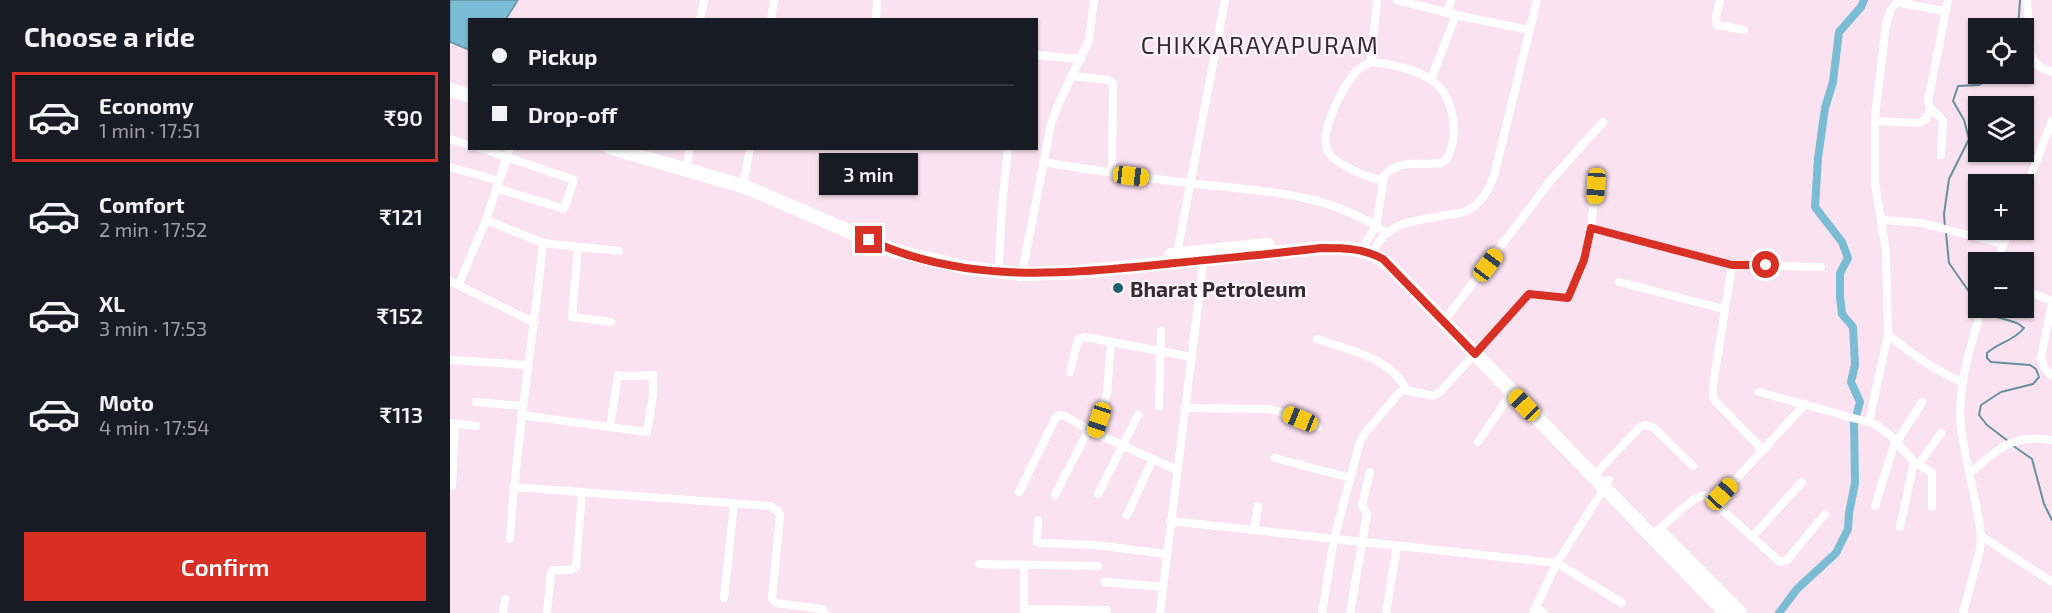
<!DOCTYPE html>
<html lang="en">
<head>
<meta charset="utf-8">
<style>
  :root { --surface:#171b24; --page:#242831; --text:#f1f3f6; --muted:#9ea1a6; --line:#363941; --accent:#d93025 }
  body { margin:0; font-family:"Exo 2",sans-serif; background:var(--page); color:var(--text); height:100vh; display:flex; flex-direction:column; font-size:22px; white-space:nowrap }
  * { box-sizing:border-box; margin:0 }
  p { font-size:20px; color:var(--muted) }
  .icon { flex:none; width:33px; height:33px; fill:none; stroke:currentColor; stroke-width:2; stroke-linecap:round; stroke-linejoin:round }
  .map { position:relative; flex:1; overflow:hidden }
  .sheet { display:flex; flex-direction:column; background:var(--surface); width:450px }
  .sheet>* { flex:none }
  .top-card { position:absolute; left:18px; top:18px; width:570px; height:132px; border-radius:0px; box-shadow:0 2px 4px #0004; display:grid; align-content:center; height:132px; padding:0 24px; background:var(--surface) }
  .tools { position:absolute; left:1518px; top:18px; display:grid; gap:12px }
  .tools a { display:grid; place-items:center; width:66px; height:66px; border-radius:0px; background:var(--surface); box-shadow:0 2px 4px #0004; font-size:30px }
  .end { position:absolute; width:27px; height:27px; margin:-14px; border:8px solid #d93025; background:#fff; box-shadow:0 0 0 3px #fff }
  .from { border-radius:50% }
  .bubble { position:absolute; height:42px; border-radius:0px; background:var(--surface); box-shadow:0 2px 4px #0004; font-size:20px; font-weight:600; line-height:42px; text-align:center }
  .car { position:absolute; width:18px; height:36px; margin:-18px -9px; border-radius:8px; box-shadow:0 0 4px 2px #0007; background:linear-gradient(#f5c518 24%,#345 0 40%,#f5c518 0 76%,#345 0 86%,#f5c518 0) }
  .top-card b { display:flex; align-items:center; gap:21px; height:57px; font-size:22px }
  .top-card b+b { border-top:2px solid var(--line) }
  .top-card i { width:15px; height:15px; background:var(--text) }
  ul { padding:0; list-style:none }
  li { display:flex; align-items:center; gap:18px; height:90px; margin:0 12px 9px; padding:0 12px; border:3px solid transparent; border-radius:0px }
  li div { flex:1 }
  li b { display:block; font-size:22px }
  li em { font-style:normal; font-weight:600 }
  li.current { border-color:var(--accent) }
  li>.icon { width:54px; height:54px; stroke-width:1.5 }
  h2 { padding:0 24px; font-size:27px; line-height:72px }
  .cta { display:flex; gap:12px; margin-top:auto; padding:12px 24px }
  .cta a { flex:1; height:69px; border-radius:0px; background:var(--accent); color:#fff; font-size:24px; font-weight:600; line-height:69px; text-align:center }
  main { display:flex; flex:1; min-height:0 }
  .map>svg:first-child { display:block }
  .water { fill:#7abcd3; stroke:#6690a2; stroke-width:1.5 }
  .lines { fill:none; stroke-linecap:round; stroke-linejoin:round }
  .stream { stroke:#6690a2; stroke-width:2 }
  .canal { stroke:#7abcd3; stroke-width:8 }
  .minor { stroke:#fff; stroke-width:8 }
  .primary { stroke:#fff; stroke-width:14 }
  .route { stroke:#d93025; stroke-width:8 }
  .poi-dot { fill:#1d6073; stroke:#fcf5f9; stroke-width:2 }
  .labels { text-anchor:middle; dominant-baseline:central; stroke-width:4.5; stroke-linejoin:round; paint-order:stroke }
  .poi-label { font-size:21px; font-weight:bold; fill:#362a31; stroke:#fcf5f9; text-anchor:start }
  .quarter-label { font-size:24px; letter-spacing:1.5px; fill:#362a31; stroke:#fcf5f9 }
</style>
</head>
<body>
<main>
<section class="sheet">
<h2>Choose a ride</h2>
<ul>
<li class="current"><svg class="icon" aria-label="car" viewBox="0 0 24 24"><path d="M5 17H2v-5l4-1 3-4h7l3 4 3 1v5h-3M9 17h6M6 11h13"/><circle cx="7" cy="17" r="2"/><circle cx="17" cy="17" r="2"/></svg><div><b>Economy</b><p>1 min · 17:51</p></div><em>₹90</em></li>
<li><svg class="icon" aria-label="car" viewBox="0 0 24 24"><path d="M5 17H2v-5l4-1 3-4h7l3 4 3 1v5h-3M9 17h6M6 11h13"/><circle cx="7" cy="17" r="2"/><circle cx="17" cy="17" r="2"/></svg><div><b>Comfort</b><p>2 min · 17:52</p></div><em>₹121</em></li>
<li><svg class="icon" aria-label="car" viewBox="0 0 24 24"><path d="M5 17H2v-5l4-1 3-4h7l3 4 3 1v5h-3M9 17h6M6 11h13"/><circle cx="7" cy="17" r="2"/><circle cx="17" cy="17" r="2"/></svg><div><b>XL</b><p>3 min · 17:53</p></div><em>₹152</em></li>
<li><svg class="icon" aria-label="car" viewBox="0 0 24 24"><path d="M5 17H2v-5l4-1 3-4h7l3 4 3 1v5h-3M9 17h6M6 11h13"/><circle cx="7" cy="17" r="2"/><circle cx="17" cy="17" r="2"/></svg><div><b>Moto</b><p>4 min · 17:54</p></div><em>₹113</em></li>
</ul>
<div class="cta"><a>Confirm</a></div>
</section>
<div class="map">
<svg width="1602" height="613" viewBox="0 0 1602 613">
  <rect width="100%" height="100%" fill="#fbe2f0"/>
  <path class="water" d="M0 0H68L56 19 20 20 19 50 0 42Z"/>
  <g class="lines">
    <g class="stream">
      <path d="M1568 28 1570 0"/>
      <path d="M1495 227 1494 214 1499 179 1519 139 1514 120 1503 101 1508 86 1529 85 1548 74"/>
      <path d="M1496 233 1499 263 1527 303"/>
      <path d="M1534 313 1567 323 1574 328C1564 341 1549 342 1537 353V358L1541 362 1580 365 1586 369 1589 377 1583 384 1551 392 1531 405 1529 415 1537 425 1558 441"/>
      <path d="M1562 445 1582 459 1594 504 1602 520"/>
    </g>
    <path class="canal" d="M1329 613 1347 589 1386 553 1398 529 1399 513 1405 483 1404 423 1410 402 1401 382 1405 365 1403 327 1392 314 1390 297V273L1398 258 1392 242 1365 207 1368 158 1375 108 1383 82 1389 32 1411 7 1414 0"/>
    <g class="minor">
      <path d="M947 0 1006 15"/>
      <path d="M1270 0 1266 17 1267 25 1294 30"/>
      <path d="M1577 0 1581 53C1584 65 1591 68 1602 72"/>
      <path d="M997 13 1001 0"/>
      <path d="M250 20 254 0"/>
      <path d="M321 20 324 0"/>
      <path d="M426 20 427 0"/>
      <path d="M586 55 631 59"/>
      <path d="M921 62C916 65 909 68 905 73 893 86 866 137 879 153 890 168 915 175 932 181"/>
      <path d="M622 76 658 80 663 84 662 173"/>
      <path d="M981 79 1006 15 1079 30"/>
      <path d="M1425 121 1469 123 1476 119 1480 109"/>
      <path d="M0 139 20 145"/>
      <path d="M30 148 124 180 114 209 46 188"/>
      <path d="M1491 155 1493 121C1488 112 1479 112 1478 101L1498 0"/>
      <path d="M593 162C641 170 689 177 738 183 806 191 877 191 935 232"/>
      <path d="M0 167 49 181"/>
      <path d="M237 170 239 148"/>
      <path d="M293 186 300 148"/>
      <path d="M1574 193 1602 121"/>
      <path d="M36 220 93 243C83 342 66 440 60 539"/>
      <path d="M1432 220 1472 223 1553 244"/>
      <path d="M1141 228 1146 180"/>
      <path d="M93 243 169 251"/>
      <path d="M128 247 122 317 161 322"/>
      <path d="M914 251 916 242 926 226 934 176C948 158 970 166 991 163L996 160C1010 136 1005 95 980 79 962 68 941 64 921 62L927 0"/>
      <path d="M923 253C936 220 966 221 997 215 1006 214 1015 213 1023 207 1034 199 1039 188 1044 176L1087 0"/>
      <path d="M727 254 775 0"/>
      <path d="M1547 262 1559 230"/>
      <path d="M549 263 552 206 558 148"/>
      <path d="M1282 265 1371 267"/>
      <path d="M572 274 601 124 608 105 639 40 644 0"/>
      <path d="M0 281 85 323"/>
      <path d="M1169 282 1274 309"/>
      <path d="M9 284 36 220 60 148"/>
      <path d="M1574 290 1602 301"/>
      <path d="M1602 302 1591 358 1595 369 1602 376"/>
      <path d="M994 321 1101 180 1153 122"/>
      <path d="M1438 335C1461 353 1485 371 1513 382"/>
      <path d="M867 339C898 350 941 357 956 390"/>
      <path d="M0 360 78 365"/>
      <path d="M620 372 628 340 635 337 742 357"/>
      <path d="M1309 392 1425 424 1441 436 1464 462 1482 473V507"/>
      <path d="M26 402 72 406"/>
      <path d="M709 406 711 331"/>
      <path d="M735 408 819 409 831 412 868 427"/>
      <path d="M71 415 197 432 203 395V375C191 375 179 378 168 375L160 427"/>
      <path d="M1419 421 1438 335 1436 252 1425 183V116L1436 25 1441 9 1447 2 1494 11"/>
      <path d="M0 423 26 426"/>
      <path d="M645 433 657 393 661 342"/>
      <path d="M1028 442 1062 392"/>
      <path d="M1313 450 1355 404"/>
      <path d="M825 458 900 478"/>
      <path d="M1468 465 1491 433"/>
      <path d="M1149 470 1190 427 1195 425 1203 427 1243 466"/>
      <path d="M1520 473C1550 448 1561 434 1602 440"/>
      <path d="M2 486 5 424"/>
      <path d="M63 487 320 506 328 511 330 516 322 599 326 603 372 609 375 613"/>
      <path d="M569 492 606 417 610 415 615 416 645 433 727 470"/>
      <path d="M648 494 688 415"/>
      <path d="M605 495 639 429"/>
      <path d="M1257 496 1330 562 1337 560 1375 514"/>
      <path d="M1425 506 1443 448 1472 402"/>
      <path d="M677 515 703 459"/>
      <path d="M588 520 587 542 590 543 645 545 717 554"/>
      <path d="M720 521 1107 563 1159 480"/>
      <path d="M1450 527 1464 462"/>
      <path d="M804 530 808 506"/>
      <path d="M1531 536 1602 582"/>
      <path d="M1302 537 1352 482"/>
      <path d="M529 564 648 566"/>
      <path d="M574 565V609"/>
      <path d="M655 582 713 587"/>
      <path d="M274 598 284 504"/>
      <path d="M1086 608 1094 613"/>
      <path d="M53 613 55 599"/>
      <path d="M97 613 101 573 103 570H121L126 567 132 492"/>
      <path d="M574 613V609L657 610"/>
      <path d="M710 613 754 256"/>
      <path d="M872 613 884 539 910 442 915 433 950 392 956 390 983 396 990 392 1079 294 1118 298 1134 260 1141 228 1282 265 1263 386V397L1266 402 1313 450 1272 494 1251 496 1244 499 1204 533"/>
      <path d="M900 613 917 514 912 505 920 472"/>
      <path d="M936 613 947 546"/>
      <path d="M1083 613 1107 563 1172 603"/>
      <path d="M1513 613 1530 550 1531 536C1527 499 1515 463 1511 426 1507 386 1521 345 1532 308"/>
    </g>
    <g class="primary">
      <path d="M0 90 20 96"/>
      <path d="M161 148 296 187 445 251 517 268 572 274 628 272 871 248C900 248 920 247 942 268L1276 613"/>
      <path d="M721 255 818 245"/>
      <path d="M1211 533 1290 613"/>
    </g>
  </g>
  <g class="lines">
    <path class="route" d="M419 240C519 286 620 273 725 263 774 258 823 254 871 248 893 248 913 248 933 259L1025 354 1079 294 1118 298 1134 260 1141 228 1282 265H1316"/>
  </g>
  <circle class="poi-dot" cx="668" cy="288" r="6"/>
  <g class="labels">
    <g class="poi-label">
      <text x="680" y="288">Bharat Petroleum</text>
    </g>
    <g class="quarter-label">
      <text x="810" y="44">CHIKKARAYAPURAM</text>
    </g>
  </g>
</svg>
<div class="tools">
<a><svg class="icon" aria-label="locate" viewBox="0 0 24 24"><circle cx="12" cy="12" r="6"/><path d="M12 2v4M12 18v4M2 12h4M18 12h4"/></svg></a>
<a><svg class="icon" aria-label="layers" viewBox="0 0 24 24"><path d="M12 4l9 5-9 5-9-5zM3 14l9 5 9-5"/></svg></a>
<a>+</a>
<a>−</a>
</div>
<i class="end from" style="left:1316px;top:265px"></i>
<i class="end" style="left:419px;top:240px"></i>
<div class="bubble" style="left:369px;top:153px;width:99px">3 min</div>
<i class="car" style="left:681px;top:176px;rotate:97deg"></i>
<i class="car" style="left:1146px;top:186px;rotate:184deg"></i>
<i class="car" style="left:1038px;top:265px;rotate:37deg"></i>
<i class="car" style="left:1074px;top:405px;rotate:316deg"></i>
<i class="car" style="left:850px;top:419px;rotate:292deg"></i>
<i class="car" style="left:649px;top:420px;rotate:198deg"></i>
<i class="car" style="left:1272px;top:494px;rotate:43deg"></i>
<div class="top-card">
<b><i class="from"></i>Pickup</b>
<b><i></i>Drop-off</b>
</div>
</div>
</main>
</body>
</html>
